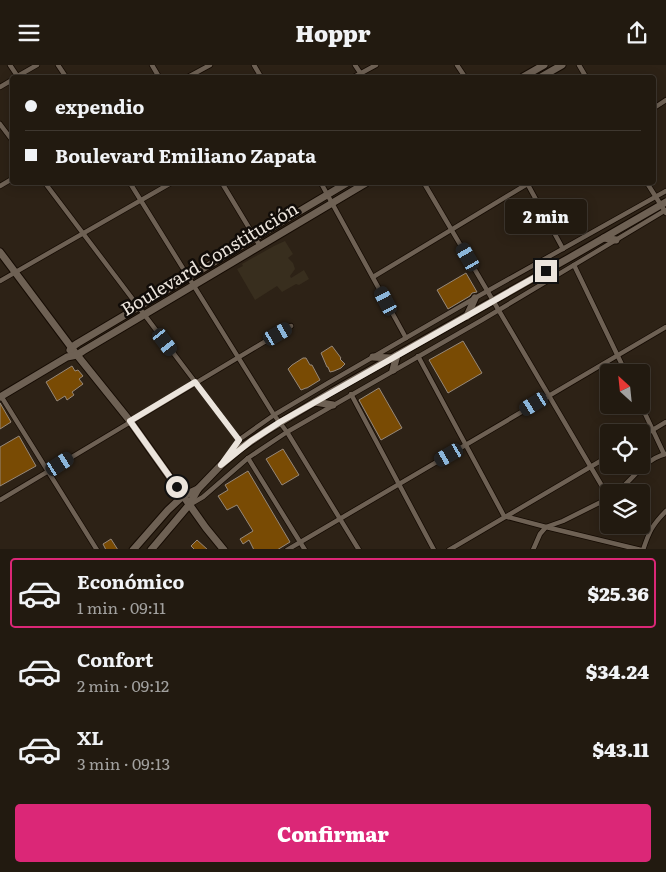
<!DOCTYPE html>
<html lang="es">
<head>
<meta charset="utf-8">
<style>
  :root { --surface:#221a10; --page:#2a2319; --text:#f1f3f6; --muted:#a2a19f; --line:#3f3830; --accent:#db2777 }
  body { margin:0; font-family:Literata,serif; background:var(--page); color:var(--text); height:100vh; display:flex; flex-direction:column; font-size:19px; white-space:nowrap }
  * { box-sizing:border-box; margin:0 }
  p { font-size:16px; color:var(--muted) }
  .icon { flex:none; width:28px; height:28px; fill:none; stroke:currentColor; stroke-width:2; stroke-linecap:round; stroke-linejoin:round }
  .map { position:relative; height:484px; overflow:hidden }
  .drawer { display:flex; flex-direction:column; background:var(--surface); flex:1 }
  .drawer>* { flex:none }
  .banner { position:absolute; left:10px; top:10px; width:646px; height:110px; border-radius:5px; box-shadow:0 2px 12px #0003,0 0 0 1px var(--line); display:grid; align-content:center; height:110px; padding:0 15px; background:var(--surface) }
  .needle { width:32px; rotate:333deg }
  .buttons { position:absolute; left:600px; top:299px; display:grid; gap:10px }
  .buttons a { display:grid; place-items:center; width:50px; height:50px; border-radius:5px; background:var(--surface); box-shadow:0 2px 12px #0003,0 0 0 1px var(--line); font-size:25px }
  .end { position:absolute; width:22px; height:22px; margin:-11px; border:6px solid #ebe4dc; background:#111; box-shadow:0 0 0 2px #111 }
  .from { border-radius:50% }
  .bubble { position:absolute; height:35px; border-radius:5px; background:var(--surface); box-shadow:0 2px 12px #0003,0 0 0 1px var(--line); font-size:16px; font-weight:800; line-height:35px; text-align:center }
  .car { position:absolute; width:15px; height:30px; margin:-15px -8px; border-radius:6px; box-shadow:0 0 4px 1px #0007; background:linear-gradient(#222 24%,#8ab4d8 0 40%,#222 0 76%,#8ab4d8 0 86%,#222 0) }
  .banner b { display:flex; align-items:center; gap:18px; height:48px; font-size:19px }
  .banner b+b { border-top:1px solid var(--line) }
  .banner i { width:12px; height:12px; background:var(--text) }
  ul { padding:9px 0 0; list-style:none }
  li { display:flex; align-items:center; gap:15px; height:70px; margin:0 10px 8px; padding:0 5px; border:2px solid transparent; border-radius:5px }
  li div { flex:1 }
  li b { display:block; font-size:19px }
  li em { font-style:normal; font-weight:800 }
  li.on { border-color:var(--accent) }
  li>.icon { width:45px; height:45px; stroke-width:1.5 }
  .cta { display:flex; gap:10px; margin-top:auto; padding:10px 15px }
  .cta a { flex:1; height:58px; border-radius:5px; background:var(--accent); color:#fff; font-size:20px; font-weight:800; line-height:58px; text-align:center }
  header { display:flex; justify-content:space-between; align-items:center; height:65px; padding:0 15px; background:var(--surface); font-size:22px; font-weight:800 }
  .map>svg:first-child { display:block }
  .medical { fill:#382e1e }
  .building { fill:#794b04; stroke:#96887a }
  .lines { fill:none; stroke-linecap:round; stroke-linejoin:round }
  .street-casing { stroke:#150b03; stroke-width:6 }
  .secondary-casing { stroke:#150b03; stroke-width:9 }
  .street { stroke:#6e6154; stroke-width:4.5 }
  .secondary { stroke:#6e6154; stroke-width:7 }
  .route { stroke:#ebe4dc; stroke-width:6 }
  .labels { text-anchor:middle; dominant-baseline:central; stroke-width:5; stroke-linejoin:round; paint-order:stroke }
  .street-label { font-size:18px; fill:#ebe4dc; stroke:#110c08 }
</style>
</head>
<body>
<header><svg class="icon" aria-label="menu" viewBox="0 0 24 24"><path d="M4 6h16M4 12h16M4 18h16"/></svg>Hoppr<svg class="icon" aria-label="share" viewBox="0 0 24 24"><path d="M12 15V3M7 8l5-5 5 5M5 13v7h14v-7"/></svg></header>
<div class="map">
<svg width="666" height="485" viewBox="0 0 666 485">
  <rect width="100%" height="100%" fill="#2d2216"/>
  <path class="medical" d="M285 176 293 189 288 193 293 198 295 204 290 211 291 213 304 205 309 214 299 220 296 219 282 227 277 221 255 235 237 204 243 201 242 199 274 181Z"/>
  <g class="building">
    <path d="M466 208 477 227 472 228 470 231 448 244 437 225Z"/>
    <path d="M463 276 482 308 448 328 429 295Z"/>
    <path d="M332 281 341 293 340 294 345 299 341 303 334 306 330 307 328 302H327L321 288Z"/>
    <path d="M303 293H306L310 300H312L320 315 307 323H306L301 325 288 304 292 300Z"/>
    <path d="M72 301 75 306 78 305 83 311 79 314 83 319 72 327 74 330 67 335 65 331 57 336 46 317Z"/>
    <path d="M379 323 402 363 381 375 359 335Z"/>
    <path d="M0 338 11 357 0 364Z"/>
    <path d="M19 371 36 401 0 421V382Z"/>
    <path d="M283 384 299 410 282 420 266 394Z"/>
    <path d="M248 406 290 477 277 485H254L249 475 243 479 240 474 253 466 237 440 227 445 218 431 228 425 225 420Z"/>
    <path d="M111 474 118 485H106L103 479Z"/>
    <path d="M197 475 208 485H195L191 481Z"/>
  </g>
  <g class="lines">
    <defs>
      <g id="street">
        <path d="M10 0 18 12"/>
        <path d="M58 0 66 12"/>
        <path d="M152 0 159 12"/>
        <path d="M254 0 261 12"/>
        <path d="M355 0 363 12"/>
        <path d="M457 0 465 12"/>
        <path d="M579 0 586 12"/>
        <path d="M16 12 37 0"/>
        <path d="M188 12 210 0"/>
        <path d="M354 12 376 0"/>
        <path d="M0 22 12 15"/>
        <path d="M654 43 666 35"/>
        <path d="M0 59 12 75"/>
        <path d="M45 118 239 375"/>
        <path d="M130 118 274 350 287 367 359 485"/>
        <path d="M222 118 260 181"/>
        <path d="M321 118 406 273"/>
        <path d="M424 118 609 433"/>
        <path d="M527 118 563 184"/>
        <path d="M647 118 666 148"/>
        <path d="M0 121 12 114"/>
        <path d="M574 200 626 308"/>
        <path d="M373 212 529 118"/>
        <path d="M0 216 171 118"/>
        <path d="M418 291 504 451 546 462 641 485"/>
        <path d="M351 329 434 485"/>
        <path d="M1 331 97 485"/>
        <path d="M641 340 664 389"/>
        <path d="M641 372 666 357"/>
        <path d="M227 393 240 374 274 350 328 318 475 233 666 126"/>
        <path d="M248 393 305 485"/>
        <path d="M616 428C632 415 645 394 666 389"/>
        <path d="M0 435 291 261"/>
        <path d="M191 439 203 432 248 393 287 367 482 255 666 145"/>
        <path d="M287 485 666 262"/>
        <path d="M449 485 609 391"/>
        <path d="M533 485 540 469 546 462 563 456 609 433"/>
        <path d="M643 485C649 467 652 460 666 446"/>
      </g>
      <g id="secondary">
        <path d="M523 12 544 0"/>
        <path d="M541 12 562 0"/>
        <path d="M604 173 616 175"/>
        <path d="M0 187 77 290 130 356 206 463 224 485"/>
        <path d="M467 251 475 233"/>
        <path d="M70 285 72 282 78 278 347 118"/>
        <path d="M373 292 390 293"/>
        <path d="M393 305 397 290"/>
        <path d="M0 332 67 292 77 290 83 286 366 118"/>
        <path d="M315 337 333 340"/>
        <path d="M133 485 168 445 183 431 198 424 221 400 241 383 266 366 333 326 569 193 666 137"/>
        <path d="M151 485 189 440 198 424"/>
      </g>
    </defs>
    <use href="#street" class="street-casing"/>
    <use href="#secondary" class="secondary-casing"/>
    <use href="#street" class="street"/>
    <use href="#secondary" class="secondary"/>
  </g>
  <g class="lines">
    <path class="route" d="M177 422 130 356 195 317 239 375 221 400 251 376 280 357 546 206"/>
  </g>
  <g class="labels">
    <g class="street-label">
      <text transform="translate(209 193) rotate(-31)">Boulevard Constitución</text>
    </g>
  </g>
</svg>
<div class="buttons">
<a><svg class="needle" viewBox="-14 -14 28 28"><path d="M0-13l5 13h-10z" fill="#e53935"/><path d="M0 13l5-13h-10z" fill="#a2a19f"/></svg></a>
<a><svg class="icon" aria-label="locate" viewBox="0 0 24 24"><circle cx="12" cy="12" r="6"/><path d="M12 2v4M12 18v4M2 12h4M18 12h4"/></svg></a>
<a><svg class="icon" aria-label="layers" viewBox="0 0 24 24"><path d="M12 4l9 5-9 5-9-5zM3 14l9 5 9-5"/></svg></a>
</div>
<i class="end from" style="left:177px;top:422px"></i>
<i class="end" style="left:546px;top:206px"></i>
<div class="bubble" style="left:505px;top:134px;width:82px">2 min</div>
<i class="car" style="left:468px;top:192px;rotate:330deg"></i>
<i class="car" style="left:386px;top:236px;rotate:332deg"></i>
<i class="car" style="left:278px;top:269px;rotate:60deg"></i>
<i class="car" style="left:165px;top:277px;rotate:143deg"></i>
<i class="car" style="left:534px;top:339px;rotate:239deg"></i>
<i class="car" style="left:449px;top:390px;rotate:240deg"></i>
<i class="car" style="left:60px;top:399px;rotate:57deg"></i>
<div class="banner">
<b><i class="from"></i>expendio</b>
<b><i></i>Boulevard Emiliano Zapata</b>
</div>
</div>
<section class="drawer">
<ul>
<li class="on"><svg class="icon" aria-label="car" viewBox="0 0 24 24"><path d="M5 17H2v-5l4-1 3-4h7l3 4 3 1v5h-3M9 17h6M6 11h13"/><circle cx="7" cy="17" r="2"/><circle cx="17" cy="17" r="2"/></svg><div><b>Económico</b><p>1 min · 09:11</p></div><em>$25.36</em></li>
<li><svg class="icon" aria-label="car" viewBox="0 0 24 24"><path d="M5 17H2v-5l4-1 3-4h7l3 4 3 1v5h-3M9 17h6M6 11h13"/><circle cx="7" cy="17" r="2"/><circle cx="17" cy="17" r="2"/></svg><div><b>Confort</b><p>2 min · 09:12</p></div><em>$34.24</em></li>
<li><svg class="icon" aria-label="car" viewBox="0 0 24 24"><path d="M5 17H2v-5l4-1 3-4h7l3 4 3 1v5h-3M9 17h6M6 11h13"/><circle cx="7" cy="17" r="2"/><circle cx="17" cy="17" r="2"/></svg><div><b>XL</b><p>3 min · 09:13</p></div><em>$43.11</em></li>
</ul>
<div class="cta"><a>Confirmar</a></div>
</section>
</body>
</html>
